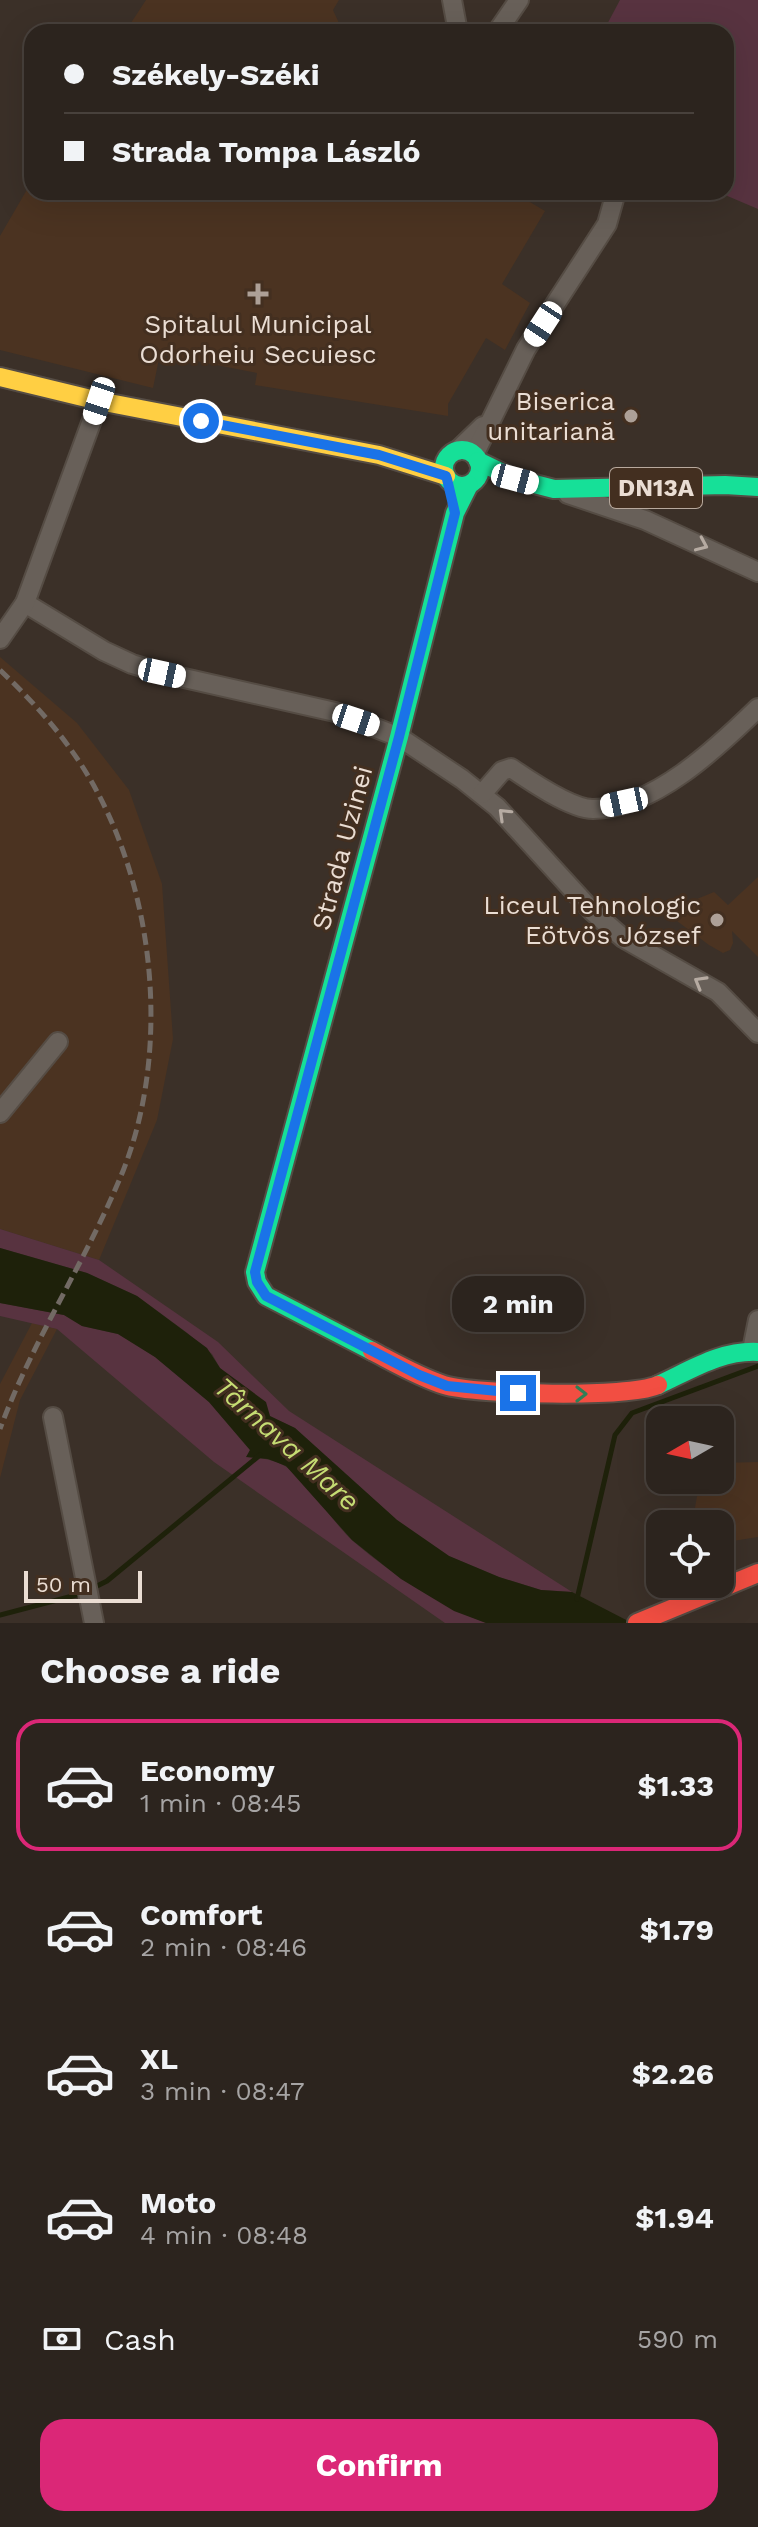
<!DOCTYPE html>
<html lang="en">
<head>
<meta charset="utf-8">
<style>
  :root { --surface:#2c241e; --page:#38302b; --text:#f1f3f6; --muted:#a6a4a4; --line:#48413c; --accent:#db2777 }
  body { margin:0; font-family:"Work Sans",sans-serif; background:var(--page); color:var(--text); height:100vh; display:flex; flex-direction:column; font-size:30px; white-space:nowrap }
  * { box-sizing:border-box; margin:0 }
  p { font-size:26px; color:var(--muted) }
  .icon { flex:none; width:44px; height:44px; fill:none; stroke:currentColor; stroke-width:2; stroke-linecap:round; stroke-linejoin:round }
  .map { position:relative; height:1623px; overflow:hidden }
  .sheet { display:flex; flex-direction:column; background:var(--surface); flex:1 }
  .sheet>* { flex:none }
  .guide { position:absolute; left:24px; top:24px; width:710px; height:176px; border-radius:24px; box-shadow:0 8px 32px #0002,0 0 0 2px var(--line); display:grid; align-content:center; height:176px; padding:0 40px; background:var(--surface) }
  .needle { width:52px; rotate:261deg }
  .tools { position:absolute; left:646px; top:1406px; display:grid; gap:16px }
  .tools a { display:grid; place-items:center; width:88px; height:88px; border-radius:16px; background:var(--surface); box-shadow:0 8px 32px #0002,0 0 0 2px var(--line); font-size:40px }
  .scale { position:absolute; left:24px; bottom:20px; width:118px; box-sizing:border-box; padding-left:8px; border:4px solid #eaddd3; border-top:0; font-size:22px; line-height:28px; white-space:nowrap; color:#eaddd3; -webkit-text-stroke:6px #432f20; paint-order:stroke }
  .end { position:absolute; width:36px; height:36px; margin:-18px; border:10px solid #1a73e8; background:#fff; box-shadow:0 0 0 4px #fff }
  .from { border-radius:50% }
  .bubble { position:absolute; height:56px; border-radius:24px; background:var(--surface); box-shadow:0 8px 32px #0002,0 0 0 2px var(--line); font-size:26px; font-weight:700; line-height:56px; text-align:center }
  .car { position:absolute; width:24px; height:48px; margin:-24px -12px; border-radius:10px; box-shadow:0 0 6px 2px #0007; background:linear-gradient(#fff 24%,#345 0 40%,#fff 0 76%,#345 0 86%,#fff 0) }
  .guide b { display:flex; align-items:center; gap:28px; height:76px; font-size:30px }
  .guide b+b { border-top:2px solid var(--line) }
  .guide i { width:20px; height:20px; background:var(--text) }
  ul { padding:0; list-style:none }
  li { display:flex; align-items:center; gap:24px; height:132px; margin:0 16px 12px; padding:0 24px; border:4px solid transparent; border-radius:24px }
  li div { flex:1 }
  li b { display:block; font-size:30px }
  li em { font-style:normal; font-weight:700 }
  li.active { border-color:var(--accent) }
  li>.icon { width:72px; height:72px; stroke-width:1.5 }
  h2 { padding:0 40px; font-size:36px; line-height:96px }
  .pay { display:flex; align-items:center; gap:20px; height:88px; padding:0 40px; font-size:30px }
  .pay p { margin-inline-start:auto }
  .action { display:flex; gap:16px; margin-top:auto; padding:16px 40px }
  .action a { flex:1; height:92px; border-radius:24px; background:var(--accent); color:#fff; font-size:32px; font-weight:700; line-height:92px; text-align:center }
  .map>svg:first-child { display:block }
  .built { fill:#4b3321 }
  .green { fill:#583340 }
  .water { fill:#1e210a }
  .lines { fill:none; stroke-linecap:round; stroke-linejoin:round }
  .stream { stroke:#1e210a; stroke-width:5 }
  .street-casing { stroke:#554c44; stroke-width:22 }
  .fast-casing { stroke:#554c44; stroke-width:22 }
  .slow-casing { stroke:#554c44; stroke-width:22 }
  .jam-casing { stroke:#554c44; stroke-width:22 }
  .street { stroke:#686059; stroke-width:18 }
  .fast { stroke:#16e098; stroke-width:18 }
  .slow { stroke:#ffcf43; stroke-width:18 }
  .jam { stroke:#f24e42; stroke-width:18 }
  .rail { stroke:#726a64; stroke-width:5; stroke-dasharray:12 6; stroke-linecap:butt }
  .oneway { stroke:#b6aba2 }
  .oneway2 { stroke:#2f7f56 }
  .route { stroke:#1a73e8; stroke-width:10 }
  .poi-dot { fill:#ada097; stroke:#432f20; stroke-width:3 }
  .labels { text-anchor:middle; dominant-baseline:central; stroke-width:6; stroke-linejoin:round; paint-order:stroke }
  .shield { fill:#432f20; stroke:#b8a99d; stroke-width:2 }
  .shield-label { font-size:24px; font-weight:bold; fill:#eaddd3 }
  .poi-label { font-size:26px; fill:#eaddd3; stroke:#432f20; text-anchor:end }
  .street-label { font-size:26px; fill:#eaddd3; stroke:#432f20 }
  .water-label { font-size:28px; font-style:italic; fill:#c5dc73; stroke:#432f20 }
</style>
</head>
<body>
<div class="map">
<svg width="758" height="1623" viewBox="0 0 758 1623">
  <rect width="100%" height="100%" fill="#3b3028"/>
  <g class="built">
    <path d="M146 0H339L333 10 343 32H125Z"/>
    <path d="M32 181V192H513L545 211 502 284 530 303 505 350 486 338 448 404V416L255 385 257 373 160 354 153 388 0 350V236Z"/>
    <path d="M0 657 77 723 129 790 162 884 173 1039 157 1120 99 1260 0 1229Z"/>
    <path d="M758 877V957L732 931 733 943 730 950 723 953 709 945 665 912 714 892 728 905Z"/>
    <path d="M32 1323 57 1329 20 1400 0 1478V1384Z"/>
    <path d="M758 1462V1537L720 1543V1524H692L700 1480H720V1463Z"/>
  </g>
  <g class="green">
    <path d="M620 0H758V209L718 192H726V32H603Z"/>
    <path d="M0 1229 99 1260 218 1342 289 1411 572 1592 541 1590 499 1577 449 1556 397 1520 295 1428 269 1416 220 1368 212 1354 186 1332 137 1296 87 1273 0 1248Z"/>
    <path d="M0 1303 64 1315 82 1326 118 1334 155 1357 209 1402 250 1450 247 1457C260 1458 271 1459 283 1465 307 1477 331 1522 354 1542 394 1576 437 1604 486 1623H445L214 1462 57 1329 0 1316Z"/>
  </g>
  <path class="water" d="M0 1248 87 1273 137 1296 207 1348 220 1368 266 1402 270 1416 295 1428 397 1520 449 1556 499 1577 541 1590 572 1592 632 1623H486L454 1611 401 1579 352 1540 286 1466 268 1459 246 1457 250 1450 209 1402 155 1357 118 1334 82 1326 64 1315 0 1303Z"/>
  <g class="lines">
    <g class="stream">
      <path d="M93 1588 107 1581 260 1455"/>
      <path d="M577 1599 615 1435 632 1413 758 1366"/>
      <path d="M0 1615 84 1593"/>
    </g>
    <defs>
      <g id="street">
        <path d="M452 0 458 32"/>
        <path d="M497 32 519 0"/>
        <path d="M457 451 483 426"/>
        <path d="M474 455 526 349 607 224 616 192"/>
        <path d="M568 494 645 520 758 572"/>
        <path d="M25 603 104 651 132 664 162 673 335 712 399 737 462 779 497 807 593 912 623 938 718 992 758 1033"/>
        <path d="M0 639 25 603 99 401"/>
        <path d="M482 794 502 771 511 768C530 781 571 809 593 809 653 809 718 747 758 708"/>
        <path d="M0 1113 58 1042"/>
        <path d="M752 1350 758 1320"/>
        <path d="M53 1417 94 1623"/>
      </g>
      <g id="fast">
        <circle cx="462" cy="468" r="18"/>
        <path d="M478 461 515 479 554 489 725 485 758 487"/>
        <path d="M372 1351 266 1296 257 1282 255 1272 399 737 455 513 469 485"/>
        <path d="M658 1385C691 1370 721 1350 758 1352"/>
      </g>
      <path id="slow" d="M0 377 99 401 379 455 446 476"/>
      <g id="jam">
        <path d="M372 1351C395 1363 419 1377 444 1385 476 1395 629 1398 658 1385"/>
        <path d="M637 1623 758 1573"/>
      </g>
    </defs>
    <use href="#street" class="street-casing"/>
    <use href="#fast" class="fast-casing"/>
    <use href="#slow" class="slow-casing"/>
    <use href="#jam" class="jam-casing"/>
    <use href="#street" class="street"/>
    <use href="#fast" class="fast"/>
    <use href="#slow" class="slow"/>
    <use href="#jam" class="jam"/>
    <path class="rail" d="M0 670C25 694 49 719 69 747 153 861 175 1040 123 1171 87 1260 33 1339 0 1429"/>
  </g>
  <defs><path id="oneway-chevron" d="M-2-3.5L2.5 0L-2 3.5" fill="none" stroke-width="1.6" stroke-linecap="round" stroke-linejoin="round" transform="scale(2)"/></defs>
  <g class="oneway">
    <use href="#oneway-chevron" transform="translate(702 545) rotate(24)"/>
    <use href="#oneway-chevron" transform="translate(504 814) rotate(-136)"/>
    <use href="#oneway-chevron" transform="translate(700 982) rotate(-150)"/>
  </g>
  <use class="oneway2" href="#oneway-chevron" transform="translate(581 1394)"/>
  <g class="lines">
    <path class="route" d="M201 421 379 455 446 476 447 479 455 513 399 737 255 1272 257 1282 266 1296 419 1375 447 1386 518 1393"/>
  </g>
  <g class="poi-dot">
    <path d="M254 282h8v8h8v8h-8v8h-8v-8h-8v-8h8z"/>
    <circle cx="631" cy="416" r="8"/>
    <circle cx="717" cy="920" r="8"/>
  </g>
  <g class="labels">
    <rect class="shield" x="610" y="468" width="92" height="40" rx="6"/>
    <g class="shield-label">
      <text x="656" y="488">DN13A</text>
    </g>
    <g class="poi-label">
      <text x="258" y="324" text-anchor="middle">Spitalul Municipal<tspan x="258" dy="30">Odorheiu Secuiesc</tspan></text>
      <text x="615" y="401">Biserica<tspan x="615" dy="30">unitariană</tspan></text>
      <text x="701" y="905">Liceul Tehnologic<tspan x="701" dy="30">Eötvös József</tspan></text>
    </g>
    <g class="street-label">
      <text transform="translate(342 848) rotate(-75)">Strada Uzinei</text>
    </g>
    <g class="water-label">
      <text transform="translate(287 1444) rotate(42)">Târnava Mare</text>
    </g>
  </g>
</svg>
<div class="tools">
<a><svg class="needle" viewBox="-14 -14 28 28"><path d="M0-13l5 13h-10z" fill="#e53935"/><path d="M0 13l5-13h-10z" fill="#a6a4a4"/></svg></a>
<a><svg class="icon" aria-label="locate" viewBox="0 0 24 24"><circle cx="12" cy="12" r="6"/><path d="M12 2v4M12 18v4M2 12h4M18 12h4"/></svg></a>
</div>
<div class="scale">50 m</div>
<i class="end from" style="left:201px;top:421px"></i>
<i class="end" style="left:518px;top:1393px"></i>
<div class="bubble" style="left:452px;top:1276px;width:132px">2 min</div>
<i class="car" style="left:543px;top:324px;rotate:213deg"></i>
<i class="car" style="left:99px;top:401px;rotate:198deg"></i>
<i class="car" style="left:515px;top:479px;rotate:105deg"></i>
<i class="car" style="left:162px;top:673px;rotate:102deg"></i>
<i class="car" style="left:356px;top:720px;rotate:108deg"></i>
<i class="car" style="left:624px;top:802px;rotate:258deg"></i>
<div class="guide">
<b><i class="from"></i>Székely-Széki</b>
<b><i></i>Strada Tompa László</b>
</div>
</div>
<section class="sheet">
<h2>Choose a ride</h2>
<ul>
<li class="active"><svg class="icon" aria-label="car" viewBox="0 0 24 24"><path d="M5 17H2v-5l4-1 3-4h7l3 4 3 1v5h-3M9 17h6M6 11h13"/><circle cx="7" cy="17" r="2"/><circle cx="17" cy="17" r="2"/></svg><div><b>Economy</b><p>1 min · 08:45</p></div><em>$1.33</em></li>
<li><svg class="icon" aria-label="car" viewBox="0 0 24 24"><path d="M5 17H2v-5l4-1 3-4h7l3 4 3 1v5h-3M9 17h6M6 11h13"/><circle cx="7" cy="17" r="2"/><circle cx="17" cy="17" r="2"/></svg><div><b>Comfort</b><p>2 min · 08:46</p></div><em>$1.79</em></li>
<li><svg class="icon" aria-label="car" viewBox="0 0 24 24"><path d="M5 17H2v-5l4-1 3-4h7l3 4 3 1v5h-3M9 17h6M6 11h13"/><circle cx="7" cy="17" r="2"/><circle cx="17" cy="17" r="2"/></svg><div><b>XL</b><p>3 min · 08:47</p></div><em>$2.26</em></li>
<li><svg class="icon" aria-label="car" viewBox="0 0 24 24"><path d="M5 17H2v-5l4-1 3-4h7l3 4 3 1v5h-3M9 17h6M6 11h13"/><circle cx="7" cy="17" r="2"/><circle cx="17" cy="17" r="2"/></svg><div><b>Moto</b><p>4 min · 08:48</p></div><em>$1.94</em></li>
</ul>
<div class="pay"><svg class="icon" aria-label="cash" viewBox="0 0 24 24"><path d="M3 7h18v10H3z"/><circle cx="12" cy="12" r="2"/></svg>Cash<p>590 m</p></div>
<div class="action"><a>Confirm</a></div>
</section>
</body>
</html>
